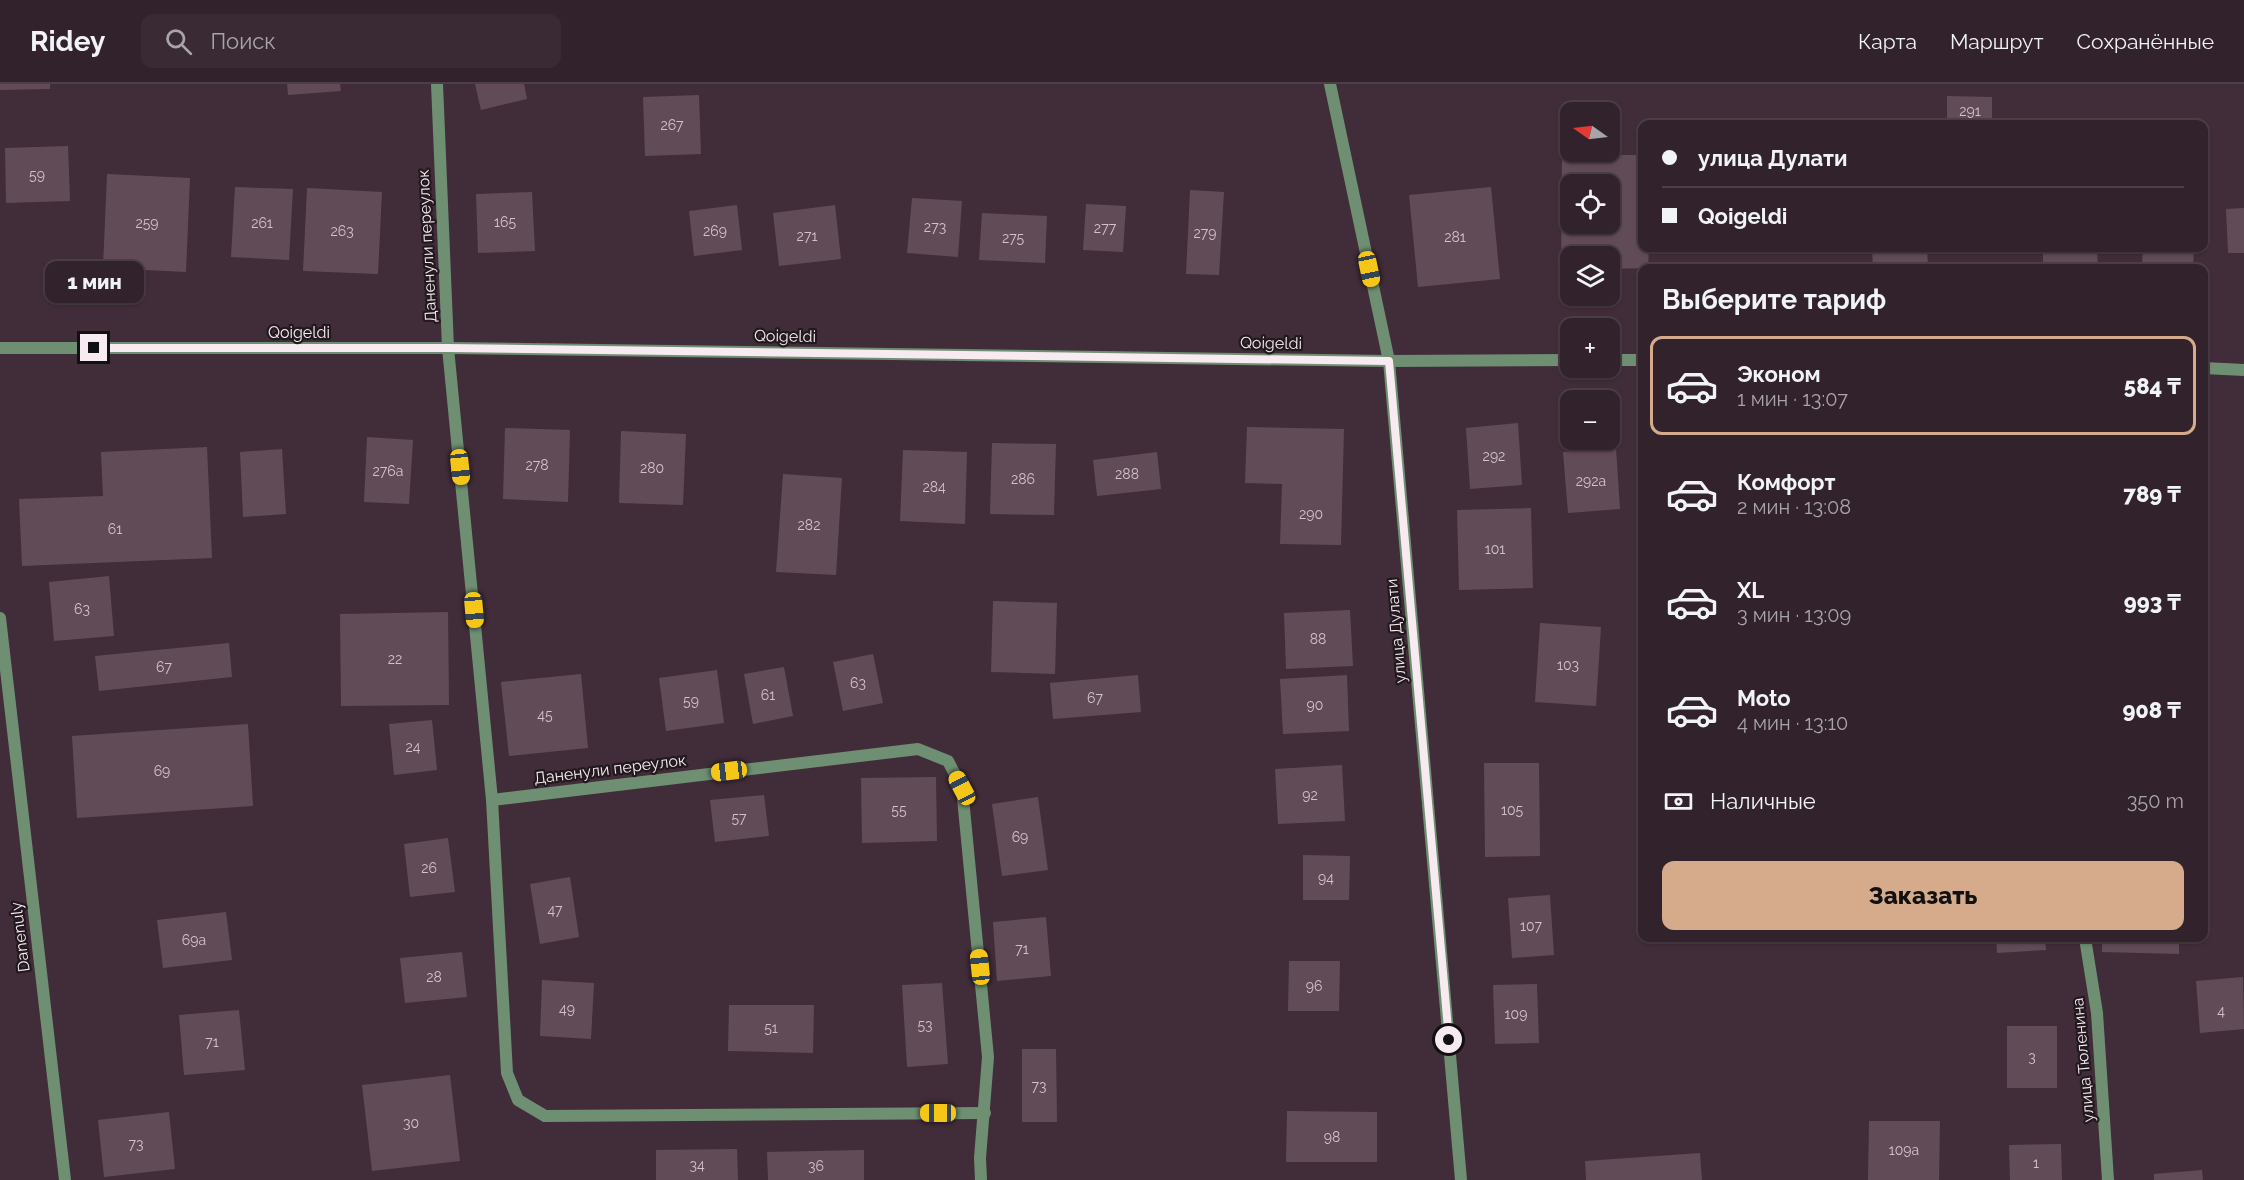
<!DOCTYPE html>
<html lang="ru">
<head>
<meta charset="utf-8">
<style>
  :root { --surface:#31222b; --page:#392a33; --text:#f1f3f6; --muted:#a8a4a9; --line:#4c3f47; --accent:#d6ab8b }
  body { margin:0; font-family:Raleway,sans-serif; background:var(--page); color:var(--text); height:100vh; display:flex; flex-direction:column; font-size:22px; white-space:nowrap }
  * { box-sizing:border-box; margin:0 }
  p { font-size:20px; color:var(--muted) }
  .icon { flex:none; width:33px; height:33px; fill:none; stroke:currentColor; stroke-width:2; stroke-linecap:round; stroke-linejoin:round }
  .map { position:relative; flex:1; overflow:hidden }
  .panel { position:absolute; left:1638px; top:180px; width:570px; height:678px; display:flex; flex-direction:column; background:var(--surface); border-radius:12px; box-shadow:0 2px 4px #0004,0 0 0 2px var(--line) }
  .panel>* { flex:none }
  .banner { position:absolute; left:1638px; top:36px; width:570px; height:132px; border-radius:12px; box-shadow:0 2px 4px #0004,0 0 0 2px var(--line); display:grid; align-content:center; height:132px; padding:0 24px; background:var(--surface) }
  .needle { width:39px; rotate:284deg }
  .buttons { position:absolute; left:1560px; top:18px; display:grid; gap:12px }
  .buttons a { display:grid; place-items:center; width:60px; height:60px; border-radius:12px; background:var(--surface); box-shadow:0 2px 4px #0004,0 0 0 2px var(--line); font-size:30px }
  .end { position:absolute; width:27px; height:27px; margin:-14px; border:8px solid #f7eaf1; background:#111; box-shadow:0 0 0 3px #111 }
  .from { border-radius:50% }
  .bubble { position:absolute; height:42px; border-radius:12px; background:var(--surface); box-shadow:0 2px 4px #0004,0 0 0 2px var(--line); font-size:20px; font-weight:800; line-height:42px; text-align:center }
  .car { position:absolute; width:18px; height:36px; margin:-18px -9px; border-radius:8px; box-shadow:0 0 4px 2px #0007; background:linear-gradient(#f5c518 24%,#345 0 40%,#f5c518 0 76%,#345 0 86%,#f5c518 0) }
  .banner b { display:flex; align-items:center; gap:21px; height:57px; font-size:22px }
  .banner b+b { border-top:2px solid var(--line) }
  .banner i { width:15px; height:15px; background:var(--text) }
  ul { padding:0; list-style:none }
  li { display:flex; align-items:center; gap:18px; height:99px; margin:0 12px 9px; padding:0 12px; border:3px solid transparent; border-radius:12px }
  li div { flex:1 }
  li b { display:block; font-size:22px }
  li em { font-style:normal; font-weight:800 }
  li.active { border-color:var(--accent) }
  li>.icon { width:54px; height:54px; stroke-width:1.5 }
  h2 { padding:0 24px; font-size:27px; line-height:72px }
  .pay { display:flex; align-items:center; gap:15px; height:66px; padding:0 24px; font-size:22px }
  .pay p { margin-inline-start:auto }
  .action { display:flex; gap:12px; margin-top:auto; padding:12px 24px }
  .action a { flex:1; height:69px; border-radius:12px; background:var(--accent); color:#111; font-size:24px; font-weight:800; line-height:69px; text-align:center }
  header { display:flex; align-items:center; gap:36px; box-sizing:border-box; height:84px; padding:0 30px; background:var(--surface); border-bottom:2px solid var(--line) }
  header strong { font-size:28px }
  nav { display:flex; gap:33px; margin-inline-start:auto; font-size:21px }
  .search { width:420px; height:54px; background:var(--page); display:flex; align-items:center; gap:15px; box-sizing:border-box; padding:0 21px; border-radius:12px; color:var(--muted); font-size:22px }
  .map>svg:first-child { display:block }
  .building { fill:#614b57; fill-rule:evenodd }
  .lines { fill:none; stroke-linecap:round; stroke-linejoin:round }
  .street { stroke:#6e8f72; stroke-width:12 }
  .route { stroke:#f7eaf1; stroke-width:8 }
  .labels { text-anchor:middle; dominant-baseline:central; stroke-width:4.5; stroke-linejoin:round; paint-order:stroke }
  .number-label { font-size:14px; fill:#d2c2ca }
  .street-label { font-size:16px; fill:#f7eaf1; stroke:#22191e }
</style>
</head>
<body>
<header>
<strong>Ridey</strong>
<div class="search"><svg class="icon" aria-label="search" viewBox="0 0 24 24"><circle cx="10" cy="10" r="6"/><path d="M15 15l6 6"/></svg>Поиск</div>
<nav><a>Карта</a><a>Маршрут</a><a>Сохранённые</a></nav>
</header>
<div class="map">
<svg width="2244" height="1096" viewBox="0 0 2244 1096">
  <rect width="100%" height="100%" fill="#412d39"/>
  <g class="building">
    <path d="M0 0H50V5L0 6Z"/>
    <path d="M287 0H340L341 7 288 11Z"/>
    <path d="M475 0H524L527 15 481 26Z"/>
    <path d="M699 11 701 70 645 72 643 13Z"/>
    <path d="M1947 12 1992 13V40H1947Z"/>
    <path d="M68 62 70 117 6 119 5 64Z"/>
    <path d="M1562 71H1642V164H1649L1648 184 1610 185V172H1570V185H1561ZM1570 100H1610V140H1570Z"/>
    <path d="M107 90 190 94 186 188 103 184Z"/>
    <path d="M235 103 293 105 289 176 231 173Z"/>
    <path d="M1491 103 1500 195 1418 203 1409 111Z"/>
    <path d="M307 104 382 108 378 190 303 187Z"/>
    <path d="M1190 106 1224 108 1219 191 1186 190Z"/>
    <path d="M532 108 535 167 478 169 476 110Z"/>
    <path d="M912 114 962 117 958 173 907 169Z"/>
    <path d="M1086 120 1126 122 1123 168 1083 166Z"/>
    <path d="M737 121 742 166 694 172 689 127Z"/>
    <path d="M835 121 841 175 779 182 773 129Z"/>
    <path d="M2244 124V169H2228L2226 125Z"/>
    <path d="M982 129 1047 132 1045 179 979 176Z"/>
    <rect x="1695" y="164" width="29" height="2"/>
    <path d="M1781 164H1819V169L1781 168Z"/>
    <path d="M1872 164H1927L1928 184H1873Z"/>
    <path d="M2043 164H2097L2098 184H2043Z"/>
    <path d="M2143 164H2194L2193 183 2142 182Z"/>
    <path d="M1518 339 1522 401 1470 405 1466 344Z"/>
    <path d="M1247 343 1344 345 1341 461 1280 460 1282 400 1245 399Z"/>
    <path d="M505 344 570 346 568 418 503 415Z"/>
    <path d="M621 347 686 350 683 421 619 419Z"/>
    <path d="M367 353 413 356 409 420 364 418Z"/>
    <path d="M992 359 1056 360 1054 431 990 430Z"/>
    <path d="M207 363 212 474 22 482 19 415 103 412 101 368Z"/>
    <path d="M1616 364 1620 425 1568 429 1563 368Z"/>
    <path d="M282 365 286 430 243 433 240 368Z"/>
    <path d="M903 366 967 368 965 440 900 437Z"/>
    <path d="M1157 368 1161 405 1097 412 1093 376Z"/>
    <path d="M783 390 842 394 836 491 776 488Z"/>
    <path d="M1531 424 1533 504 1459 506 1457 426Z"/>
    <path d="M109 492 114 552 54 557 49 498Z"/>
    <path d="M993 517 1057 519 1055 590 991 588Z"/>
    <path d="M1350 526 1353 582 1286 585 1284 529Z"/>
    <path d="M448 528 449 621 341 622 340 530Z"/>
    <path d="M1540 539 1601 543 1596 622 1535 618Z"/>
    <path d="M229 559 232 593 99 607 95 572Z"/>
    <path d="M873 570 883 619 843 627 833 578Z"/>
    <path d="M784 583 793 632 753 640 744 590Z"/>
    <path d="M717 586 724 639 666 647 659 594Z"/>
    <path d="M581 590 588 664 509 672 501 598Z"/>
    <path d="M1138 591 1141 628 1053 635 1050 599Z"/>
    <path d="M1347 591 1349 647 1283 650 1280 595Z"/>
    <path d="M432 636 437 686 394 691 389 640Z"/>
    <path d="M248 640 253 722 77 734 72 652Z"/>
    <path d="M1484 679H1539L1540 772 1485 773Z"/>
    <path d="M1342 681 1345 737 1278 740 1275 685Z"/>
    <path d="M936 693 937 757 862 759 861 694Z"/>
    <path d="M764 711 769 752 715 758 710 716Z"/>
    <path d="M1038 713 1048 786 1002 792 992 720Z"/>
    <path d="M448 754 455 808 410 813 404 760Z"/>
    <path d="M1303 771 1350 772 1349 816H1303Z"/>
    <path d="M570 793 579 853 540 860 530 800Z"/>
    <path d="M1550 811 1554 871 1512 874 1508 814Z"/>
    <path d="M226 828 232 876 163 884 157 836Z"/>
    <path d="M1046 833 1051 892 997 897 993 838Z"/>
    <path d="M1996 854H2045L2046 866 1997 869Z"/>
    <path d="M2102 854H2179V870L2102 868Z"/>
    <path d="M462 868 467 913 405 919 400 874Z"/>
    <path d="M1289 877H1340L1339 927H1288Z"/>
    <path d="M2243 893 2244 945 2200 949 2196 897Z"/>
    <path d="M542 896 594 899 591 955 540 952Z"/>
    <path d="M942 899 948 980 907 983 902 901Z"/>
    <path d="M1537 900 1539 959 1495 960 1493 901Z"/>
    <path d="M729 921H814L813 969 728 967Z"/>
    <path d="M239 926 245 986 184 991 179 931Z"/>
    <rect x="2007" y="942" width="50" height="62"/>
    <path d="M1022 965H1056L1057 1038H1022Z"/>
    <path d="M450 991 460 1077 372 1087 362 1001Z"/>
    <path d="M1287 1027 1377 1028V1078H1286Z"/>
    <path d="M169 1028 175 1085 104 1093 98 1036Z"/>
    <path d="M1869 1037H1940L1939 1096H1868Z"/>
    <path d="M2061 1060 2062 1096H2010L2009 1061Z"/>
    <path d="M737 1065 738 1096H656V1066Z"/>
    <path d="M864 1066V1096H768L767 1068Z"/>
    <path d="M1700 1069 1702 1096H1586L1585 1077Z"/>
    <path d="M2202 1086 2203 1096H2154V1090Z"/>
  </g>
  <g class="lines">
    <g class="street">
      <path d="M437 0 448 264 492 716 507 989 518 1016 545 1032 985 1029"/>
      <path d="M1330 0 1389 277 1461 1096"/>
      <path d="M0 264H448L1389 277 1570 276"/>
      <path d="M1610 276H1642"/>
      <path d="M2204 284 2244 286"/>
      <path d="M0 534 65 1096"/>
      <path d="M492 716 918 665 948 677 962 704 988 973 980 1074 981 1096"/>
      <path d="M2085 854 2097 929 2108 1096"/>
    </g>
  </g>
  <g class="lines">
    <path class="route" d="M94 264H448L1389 277 1449 956"/>
  </g>
  <g class="labels">
    <g class="number-label">
      <text x="1970" y="27">291</text>
      <text x="672" y="41">267</text>
      <text x="37" y="91">59</text>
      <text x="505" y="138">165</text>
      <text x="147" y="139">259</text>
      <text x="262" y="139">261</text>
      <text x="935" y="143">273</text>
      <text x="1105" y="144">277</text>
      <text x="342" y="147">263</text>
      <text x="715" y="147">269</text>
      <text x="1205" y="149">279</text>
      <text x="807" y="152">271</text>
      <text x="1455" y="153">281</text>
      <text x="1013" y="154">275</text>
      <text x="1494" y="372">292</text>
      <text x="537" y="381">278</text>
      <text x="652" y="384">280</text>
      <text x="388" y="387">276а</text>
      <text x="1127" y="390">288</text>
      <text x="1023" y="395">286</text>
      <text x="1591" y="397">292а</text>
      <text x="934" y="403">284</text>
      <text x="1311" y="430">290</text>
      <text x="809" y="441">282</text>
      <text x="115" y="445">61</text>
      <text x="1495" y="465">101</text>
      <text x="82" y="525">63</text>
      <text x="1318" y="555">88</text>
      <text x="395" y="575">22</text>
      <text x="1568" y="581">103</text>
      <text x="164" y="583">67</text>
      <text x="858" y="599">63</text>
      <text x="768" y="611">61</text>
      <text x="1095" y="614">67</text>
      <text x="691" y="617">59</text>
      <text x="1315" y="621">90</text>
      <text x="545" y="631">45</text>
      <text x="413" y="663">24</text>
      <text x="162" y="687">69</text>
      <text x="1310" y="711">92</text>
      <text x="899" y="726">55</text>
      <text x="1512" y="726">105</text>
      <text x="739" y="734">57</text>
      <text x="1020" y="753">69</text>
      <text x="429" y="784">26</text>
      <text x="1326" y="794">94</text>
      <text x="555" y="826">47</text>
      <text x="1531" y="842">107</text>
      <text x="194" y="856">69а</text>
      <text x="1022" y="865">71</text>
      <text x="434" y="893">28</text>
      <text x="1314" y="902">96</text>
      <text x="567" y="925">49</text>
      <text x="2221" y="927">4</text>
      <text x="1516" y="930">109</text>
      <text x="925" y="941">53</text>
      <text x="771" y="944">51</text>
      <text x="212" y="958">71</text>
      <text x="2032" y="973">3</text>
      <text x="1039" y="1002">73</text>
      <text x="411" y="1039">30</text>
      <text x="1332" y="1053">98</text>
      <text x="136" y="1060">73</text>
      <text x="1904" y="1066">109а</text>
      <text x="2036" y="1079">1</text>
      <text x="697" y="1081">34</text>
      <text x="816" y="1082">36</text>
    </g>
    <g class="street-label">
      <text transform="translate(427 162) rotate(-93)">Даненули переулок</text>
      <text x="299" y="248">Qoigeldi</text>
      <text transform="translate(785 252) rotate(1)">Qoigeldi</text>
      <text transform="translate(1271 259) rotate(1)">Qoigeldi</text>
      <text transform="translate(1396 547) rotate(-95)">улица Дулати</text>
      <text transform="translate(610 685) rotate(-7)">Даненули переулок</text>
      <text transform="translate(20 853) rotate(-97)">Danenuly</text>
      <text transform="translate(2083 976) rotate(-95)">улица Тюленина</text>
    </g>
  </g>
</svg>
<div class="buttons">
<a><svg class="needle" viewBox="-14 -14 28 28"><path d="M0-13l5 13h-10z" fill="#e53935"/><path d="M0 13l5-13h-10z" fill="#a8a4a9"/></svg></a>
<a><svg class="icon" aria-label="locate" viewBox="0 0 24 24"><circle cx="12" cy="12" r="6"/><path d="M12 2v4M12 18v4M2 12h4M18 12h4"/></svg></a>
<a><svg class="icon" aria-label="layers" viewBox="0 0 24 24"><path d="M12 4l9 5-9 5-9-5zM3 14l9 5 9-5"/></svg></a>
<a>+</a>
<a>−</a>
</div>
<i class="end from" style="left:1449px;top:956px"></i>
<i class="end" style="left:94px;top:264px"></i>
<div class="bubble" style="left:45px;top:177px;width:99px">1 мин</div>
<i class="car" style="left:1369px;top:185px;rotate:168deg"></i>
<i class="car" style="left:460px;top:383px;rotate:174deg"></i>
<i class="car" style="left:474px;top:526px;rotate:175deg"></i>
<i class="car" style="left:729px;top:687px;rotate:263deg"></i>
<i class="car" style="left:962px;top:704px;rotate:332deg"></i>
<i class="car" style="left:980px;top:883px;rotate:354deg"></i>
<i class="car" style="left:938px;top:1029px;rotate:270deg"></i>
<div class="banner">
<b><i class="from"></i>улица Дулати</b>
<b><i></i>Qoigeldi</b>
</div>
<section class="panel">
<h2>Выберите тариф</h2>
<ul>
<li class="active"><svg class="icon" aria-label="car" viewBox="0 0 24 24"><path d="M5 17H2v-5l4-1 3-4h7l3 4 3 1v5h-3M9 17h6M6 11h13"/><circle cx="7" cy="17" r="2"/><circle cx="17" cy="17" r="2"/></svg><div><b>Эконом</b><p>1 мин · 13:07</p></div><em>584 ₸</em></li>
<li><svg class="icon" aria-label="car" viewBox="0 0 24 24"><path d="M5 17H2v-5l4-1 3-4h7l3 4 3 1v5h-3M9 17h6M6 11h13"/><circle cx="7" cy="17" r="2"/><circle cx="17" cy="17" r="2"/></svg><div><b>Комфорт</b><p>2 мин · 13:08</p></div><em>789 ₸</em></li>
<li><svg class="icon" aria-label="car" viewBox="0 0 24 24"><path d="M5 17H2v-5l4-1 3-4h7l3 4 3 1v5h-3M9 17h6M6 11h13"/><circle cx="7" cy="17" r="2"/><circle cx="17" cy="17" r="2"/></svg><div><b>XL</b><p>3 мин · 13:09</p></div><em>993 ₸</em></li>
<li><svg class="icon" aria-label="car" viewBox="0 0 24 24"><path d="M5 17H2v-5l4-1 3-4h7l3 4 3 1v5h-3M9 17h6M6 11h13"/><circle cx="7" cy="17" r="2"/><circle cx="17" cy="17" r="2"/></svg><div><b>Moto</b><p>4 мин · 13:10</p></div><em>908 ₸</em></li>
</ul>
<div class="pay"><svg class="icon" aria-label="cash" viewBox="0 0 24 24"><path d="M3 7h18v10H3z"/><circle cx="12" cy="12" r="2"/></svg>Наличные<p>350 m</p></div>
<div class="action"><a>Заказать</a></div>
</section>
</div>
</body>
</html>
